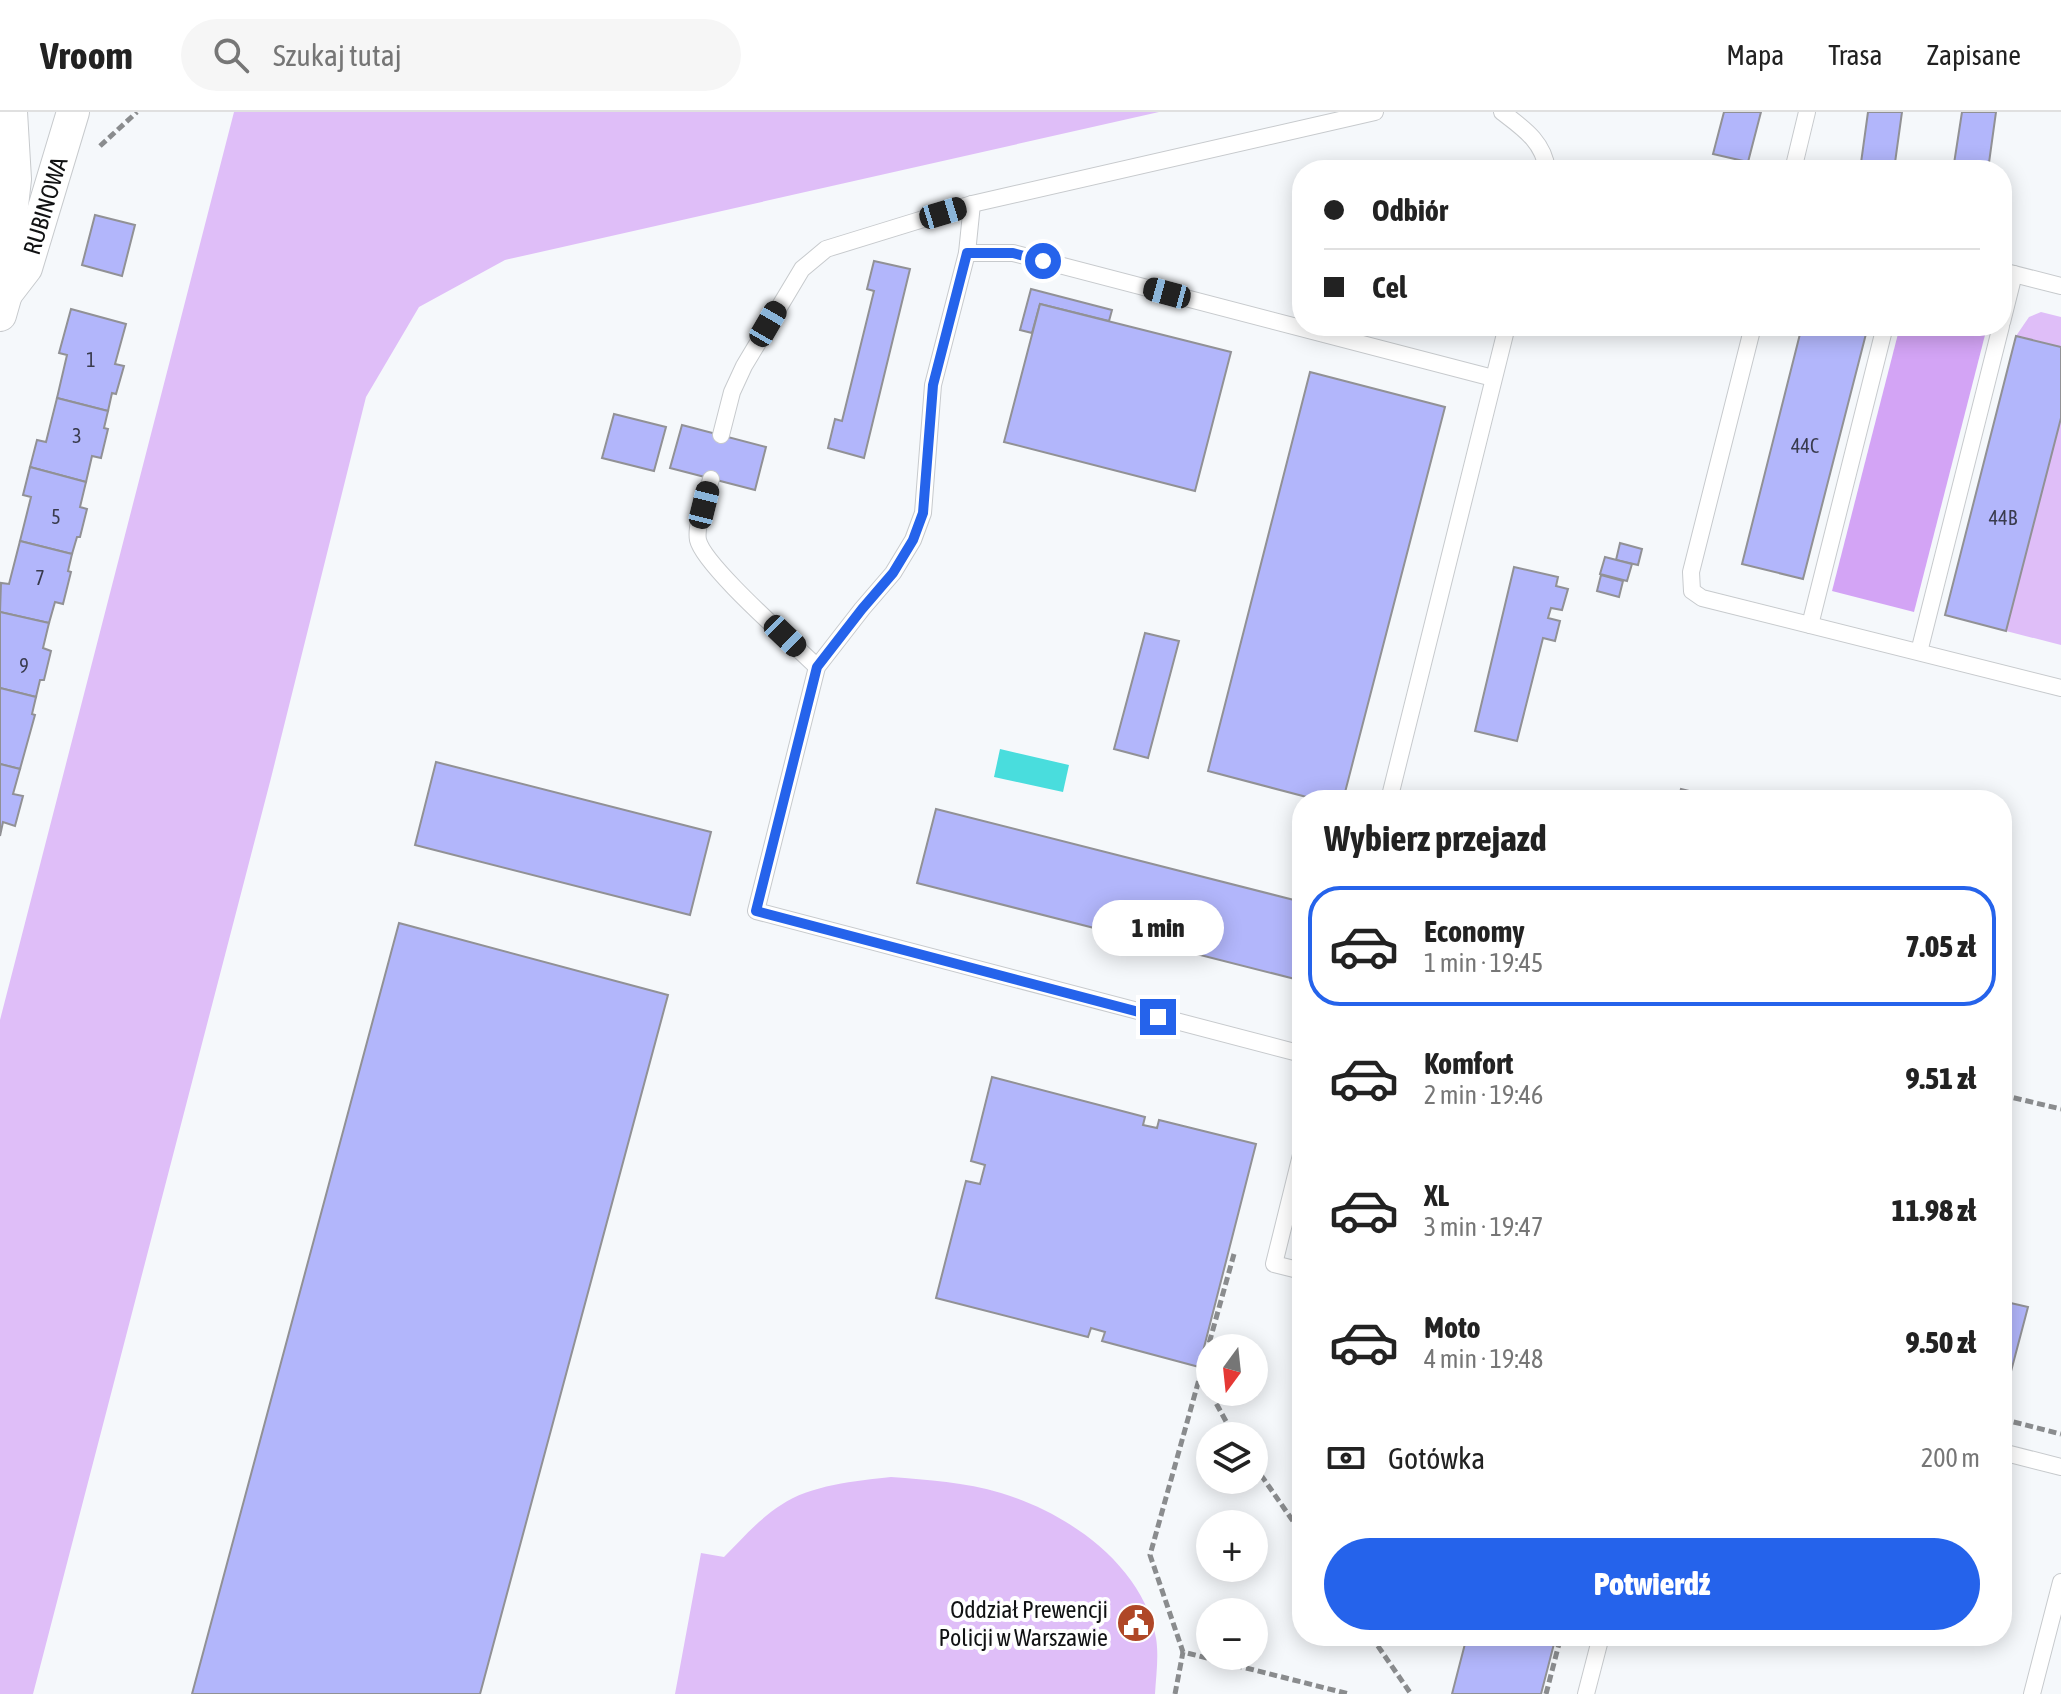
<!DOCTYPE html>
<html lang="pl">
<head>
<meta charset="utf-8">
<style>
  :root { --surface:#fff; --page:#f6f6f6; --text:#222; --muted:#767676; --line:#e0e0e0; --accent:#2563eb }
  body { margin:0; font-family:"Asap Condensed",sans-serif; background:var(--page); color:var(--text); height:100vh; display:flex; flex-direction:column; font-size:30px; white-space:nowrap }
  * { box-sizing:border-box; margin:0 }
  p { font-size:26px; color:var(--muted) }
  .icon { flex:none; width:44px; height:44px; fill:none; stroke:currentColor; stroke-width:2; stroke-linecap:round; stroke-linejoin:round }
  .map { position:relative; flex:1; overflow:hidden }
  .sheet { position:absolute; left:1292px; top:678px; width:720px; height:856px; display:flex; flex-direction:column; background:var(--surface); border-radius:32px; box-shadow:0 4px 20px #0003 }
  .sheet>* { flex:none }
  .guide { position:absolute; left:1292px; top:48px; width:720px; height:176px; border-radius:32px; box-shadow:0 4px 20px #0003; display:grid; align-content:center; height:176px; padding:0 32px; background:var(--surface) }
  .needle { width:52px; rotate:195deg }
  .buttons { position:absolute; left:1196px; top:1222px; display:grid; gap:16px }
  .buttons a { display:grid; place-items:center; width:72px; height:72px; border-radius:50%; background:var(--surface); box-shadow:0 4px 20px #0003; font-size:40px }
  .end { position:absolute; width:36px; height:36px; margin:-18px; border:10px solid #2563eb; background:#fff; box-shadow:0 0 0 4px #fff }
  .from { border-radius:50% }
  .bubble { position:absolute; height:56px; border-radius:28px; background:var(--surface); box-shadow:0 4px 20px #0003; font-size:26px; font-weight:800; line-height:56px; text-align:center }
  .car { position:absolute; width:24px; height:48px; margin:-24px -12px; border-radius:10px; box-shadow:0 0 6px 2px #0007; background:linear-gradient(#222 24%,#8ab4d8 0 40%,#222 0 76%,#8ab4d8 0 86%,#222 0) }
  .guide b { display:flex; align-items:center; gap:28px; height:76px; font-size:30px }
  .guide b+b { border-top:2px solid var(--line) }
  .guide i { width:20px; height:20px; background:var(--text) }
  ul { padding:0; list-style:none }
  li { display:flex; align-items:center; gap:24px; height:120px; margin:0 16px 12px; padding:0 16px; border:4px solid transparent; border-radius:32px }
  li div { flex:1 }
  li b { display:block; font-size:30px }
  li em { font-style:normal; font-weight:800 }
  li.on { border-color:var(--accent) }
  li>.icon { width:72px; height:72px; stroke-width:1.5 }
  h2 { padding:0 32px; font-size:36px; line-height:96px }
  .pay { display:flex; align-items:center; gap:20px; height:88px; padding:0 32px; font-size:30px }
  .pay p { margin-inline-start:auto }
  .primary-button { display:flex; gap:16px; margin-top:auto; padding:16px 32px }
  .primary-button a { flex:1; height:92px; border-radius:48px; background:var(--accent); color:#fff; font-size:32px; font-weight:800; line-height:92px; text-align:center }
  header { display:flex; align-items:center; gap:48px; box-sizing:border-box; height:112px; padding:0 40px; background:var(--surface); border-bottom:2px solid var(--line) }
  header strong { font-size:38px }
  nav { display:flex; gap:44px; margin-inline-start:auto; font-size:28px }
  .search { width:560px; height:72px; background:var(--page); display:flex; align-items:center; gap:20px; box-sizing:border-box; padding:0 28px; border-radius:44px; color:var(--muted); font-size:30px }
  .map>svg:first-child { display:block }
  .green { fill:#dfbef8 }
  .forest { fill:#d3a4f5 }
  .water { fill:#49dddd }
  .building { fill:#b2b6fb; stroke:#919195; stroke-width:2 }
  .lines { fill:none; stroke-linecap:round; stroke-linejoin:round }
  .service-casing { stroke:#c7cacd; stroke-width:18 }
  .minor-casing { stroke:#c7cacd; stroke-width:34 }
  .path { stroke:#8a8c8e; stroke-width:5; stroke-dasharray:8 4; stroke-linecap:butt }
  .service { stroke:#fff; stroke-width:16 }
  .minor { stroke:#fff; stroke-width:32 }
  .route { stroke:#2563eb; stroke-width:10 }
  .labels { text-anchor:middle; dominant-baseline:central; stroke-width:8; stroke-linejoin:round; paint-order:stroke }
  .number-label { font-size:20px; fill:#393b4d }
  .street-label { font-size:24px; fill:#111213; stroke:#fff }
  .poi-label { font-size:24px; fill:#111213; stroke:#fff; text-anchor:end }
</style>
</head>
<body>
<header>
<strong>Vroom</strong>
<div class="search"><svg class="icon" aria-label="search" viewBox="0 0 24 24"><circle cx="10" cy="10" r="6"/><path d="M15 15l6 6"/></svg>Szukaj tutaj</div>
<nav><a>Mapa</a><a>Trasa</a><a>Zapisane</a></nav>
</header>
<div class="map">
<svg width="2061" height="1582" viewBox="0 0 2061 1582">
  <rect width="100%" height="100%" fill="#f5f8fb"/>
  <g class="green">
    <path d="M234 0H1159L505 148 419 195 366 285 271 666 33 1582H0V908Z"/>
    <path d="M2041 200 2061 205V235L2016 224 2029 205Z"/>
    <path d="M2061 306V533L2006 519Z"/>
    <path d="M891 1365C928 1368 965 1370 1001 1381 1068 1401 1143 1453 1156 1526 1159 1544 1156 1564 1155 1582H675L701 1441 724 1445C742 1427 759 1407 781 1393 810 1373 856 1369 891 1365Z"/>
  </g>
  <path class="forest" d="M1900 214H1949L1985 223 1914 500 1832 479Z"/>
  <path class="water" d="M1000 637 1069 653 1063 680 994 665Z"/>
  <g class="building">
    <path d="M1724 0H1761L1748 50 1713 42Z"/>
    <path d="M1868 0H1902L1894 58H1860Z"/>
    <path d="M1962 0H1996L1988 58H1953Z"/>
    <path d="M95 103 135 113 122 164 82 153Z"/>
    <path d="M874 149 910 157 864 346 828 336 835 307 842 309 874 179 867 177Z"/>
    <path d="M1031 177 1112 198 1109 209 1040 192 1032 221 1020 218Z"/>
    <path d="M1040 192 1231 240 1195 379 1004 330Z"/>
    <path d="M71 197 126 212 115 252 124 254 116 282 112 281 108 299 57 286 67 243 59 241Z"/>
    <path d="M1802 214H1868L1803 467 1742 452Z"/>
    <path d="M2016 224 2061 235V306L2006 519 1945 503Z"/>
    <path d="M1310 260 1445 295 1343 688H1318L1208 659Z"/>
    <path d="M57 286 108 299 104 316 108 317 101 346 92 344 86 370 30 355 37 328 46 330Z"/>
    <path d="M614 302 666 315 654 359 602 346Z"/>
    <path d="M682 313 766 335 755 378 670 356Z"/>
    <path d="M30 355 86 370 80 395 87 397 80 425H77L72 442 20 429 31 385 23 383Z"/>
    <path d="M20 429 72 442 68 459 71 460 63 492 55 490 49 511 0 500 1 471 9 472Z"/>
    <path d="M1620 431 1642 437 1638 453 1616 448Z"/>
    <path d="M1605 445 1632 452 1627 469 1600 462Z"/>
    <path d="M1514 455 1558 465 1556 474 1568 477 1562 498 1551 496 1548 506 1560 509 1555 529 1543 526 1517 629 1475 619Z"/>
    <path d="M1601 463 1623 469 1619 485 1597 479Z"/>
    <path d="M0 500 49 511 43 536 51 539 44 568H40L36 585 0 576Z"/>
    <path d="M1145 521 1179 529 1148 646 1114 637Z"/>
    <path d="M0 576 36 585 32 602 35 603 20 657 0 652Z"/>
    <path d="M436 650 711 720 690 803 415 733Z"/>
    <path d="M0 652 20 657 13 682 23 684 15 714 3 710 0 724Z"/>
    <path d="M1681 677 1726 688H1678Z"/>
    <path d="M936 697 1302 790V841L1295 867 917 771Z"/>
    <path d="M399 811 668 883 480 1582H192Z"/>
    <path d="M992 965 1145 1005 1143 1013 1157 1016 1159 1008 1256 1032 1199 1255 1102 1229 1105 1220 1091 1216 1088 1225 936 1186 966 1069 980 1072 985 1053 971 1049Z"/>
    <path d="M2002 1189 2028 1195 2009 1267 2002 1265Z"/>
    <path d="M1467 1524H1556L1541 1582H1452Z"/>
  </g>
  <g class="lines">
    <defs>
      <g id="service">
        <path d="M1502 0C1523 16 1544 30 1547 58"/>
        <path d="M1793 58 1807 0"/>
        <path d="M972 92 967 141 933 273 923 401 913 428 893 461 862 497 817 555 756 799 1302 942"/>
        <path d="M967 141H1013L1493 266"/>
        <path d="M2002 159 2061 174"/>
        <path d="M2002 210 2014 162"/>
        <path d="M1753 214 1691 460 1692 479 1702 486 2061 576"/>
        <path d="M721 323 732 280 744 254 802 157 826 137 972 92 1375 0"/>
        <path d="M711 367C707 382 695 413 698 428 704 454 794 532 817 555"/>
        <path d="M1810 513 1885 214"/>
        <path d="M1919 540 2001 214"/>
        <path d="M1389 688 1507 214"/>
        <path d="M1302 1039 1274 1152 1302 1159"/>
        <path d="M2002 1340 2061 1355"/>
        <path d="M1586 1582 1601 1524"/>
        <path d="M2032 1582 2061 1470"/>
      </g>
      <g id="minor">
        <path id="s1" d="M6 182 26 156 73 0"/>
        <path d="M0 203 6 182V148L15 67 11 0"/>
      </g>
    </defs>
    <use href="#service" class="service-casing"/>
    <use href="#minor" class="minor-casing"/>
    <g class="path">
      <path d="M100 34 137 0"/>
      <path d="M2002 983 2061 997"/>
      <path d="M1234 1142 1150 1443 1183 1540 1349 1582"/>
      <path d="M1214 1280 1216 1291 1234 1324"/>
      <path d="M2002 1307 2061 1322"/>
      <path d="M1254 1353 1302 1422"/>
      <path d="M1371 1524 1411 1582"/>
      <path d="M1175 1582 1183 1540"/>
      <path d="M1546 1582 1561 1524"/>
    </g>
    <use href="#service" class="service"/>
    <use href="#minor" class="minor"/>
  </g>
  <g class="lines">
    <path class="route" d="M1043 149 1013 141H967L933 273 923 401 913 428 893 461 862 497 817 555 756 799 1158 905"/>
  </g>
  <defs>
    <symbol id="civic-disc" viewBox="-11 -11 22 22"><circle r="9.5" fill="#af4727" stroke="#fff"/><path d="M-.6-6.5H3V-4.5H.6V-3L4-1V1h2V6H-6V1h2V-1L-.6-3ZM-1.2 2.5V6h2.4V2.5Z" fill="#fff"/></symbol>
  </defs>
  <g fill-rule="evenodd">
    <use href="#civic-disc" x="1114" y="1489" width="44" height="44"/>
  </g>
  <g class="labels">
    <g class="number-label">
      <text x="91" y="247">1</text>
      <text x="77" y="323">3</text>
      <text x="1805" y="333">44C</text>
      <text x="56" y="404">5</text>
      <text x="2003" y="405">44B</text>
      <text x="40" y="465">7</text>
      <text x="24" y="553">9</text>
    </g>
    <g class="street-label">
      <text stroke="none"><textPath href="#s1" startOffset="98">RUBINOWA</textPath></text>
    </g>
    <g class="poi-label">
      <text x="1108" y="1497">Oddział Prewencji<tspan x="1108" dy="28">Policji w Warszawie</tspan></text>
    </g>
  </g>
</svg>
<div class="buttons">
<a><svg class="needle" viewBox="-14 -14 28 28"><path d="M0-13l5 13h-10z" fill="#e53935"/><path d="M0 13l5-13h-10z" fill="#767676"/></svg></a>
<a><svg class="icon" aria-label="layers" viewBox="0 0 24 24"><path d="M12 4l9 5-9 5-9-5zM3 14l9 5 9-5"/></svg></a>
<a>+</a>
<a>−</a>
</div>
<i class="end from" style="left:1043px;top:149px"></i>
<i class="end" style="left:1158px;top:905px"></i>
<div class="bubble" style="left:1092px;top:788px;width:132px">1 min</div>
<i class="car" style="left:943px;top:101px;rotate:73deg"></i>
<i class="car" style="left:1167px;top:181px;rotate:285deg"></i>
<i class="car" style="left:768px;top:212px;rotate:30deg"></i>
<i class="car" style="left:704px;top:393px;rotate:14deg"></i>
<i class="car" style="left:785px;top:524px;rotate:134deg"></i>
<div class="guide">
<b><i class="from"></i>Odbiór</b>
<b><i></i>Cel</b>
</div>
<section class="sheet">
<h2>Wybierz przejazd</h2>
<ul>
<li class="on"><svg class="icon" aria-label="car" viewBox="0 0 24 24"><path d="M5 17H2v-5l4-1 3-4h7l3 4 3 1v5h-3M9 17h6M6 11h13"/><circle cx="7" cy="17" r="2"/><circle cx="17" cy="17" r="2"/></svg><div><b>Economy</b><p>1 min · 19:45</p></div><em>7.05 zł</em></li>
<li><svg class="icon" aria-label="car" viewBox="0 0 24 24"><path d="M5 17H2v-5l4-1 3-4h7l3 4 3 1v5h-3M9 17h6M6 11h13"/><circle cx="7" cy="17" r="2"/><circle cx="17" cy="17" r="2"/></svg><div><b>Komfort</b><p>2 min · 19:46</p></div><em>9.51 zł</em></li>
<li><svg class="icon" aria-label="car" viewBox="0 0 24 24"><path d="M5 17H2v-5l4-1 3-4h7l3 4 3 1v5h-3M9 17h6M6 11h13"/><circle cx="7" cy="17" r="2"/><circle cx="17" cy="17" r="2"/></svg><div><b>XL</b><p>3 min · 19:47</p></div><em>11.98 zł</em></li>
<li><svg class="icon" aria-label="car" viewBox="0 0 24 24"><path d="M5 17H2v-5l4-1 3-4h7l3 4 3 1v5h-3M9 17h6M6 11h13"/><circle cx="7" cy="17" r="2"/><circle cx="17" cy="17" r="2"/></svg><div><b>Moto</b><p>4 min · 19:48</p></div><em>9.50 zł</em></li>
</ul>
<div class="pay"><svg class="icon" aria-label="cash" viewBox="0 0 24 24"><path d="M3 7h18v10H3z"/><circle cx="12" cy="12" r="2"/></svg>Gotówka<p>200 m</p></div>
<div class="primary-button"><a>Potwierdź</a></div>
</section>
</div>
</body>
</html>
